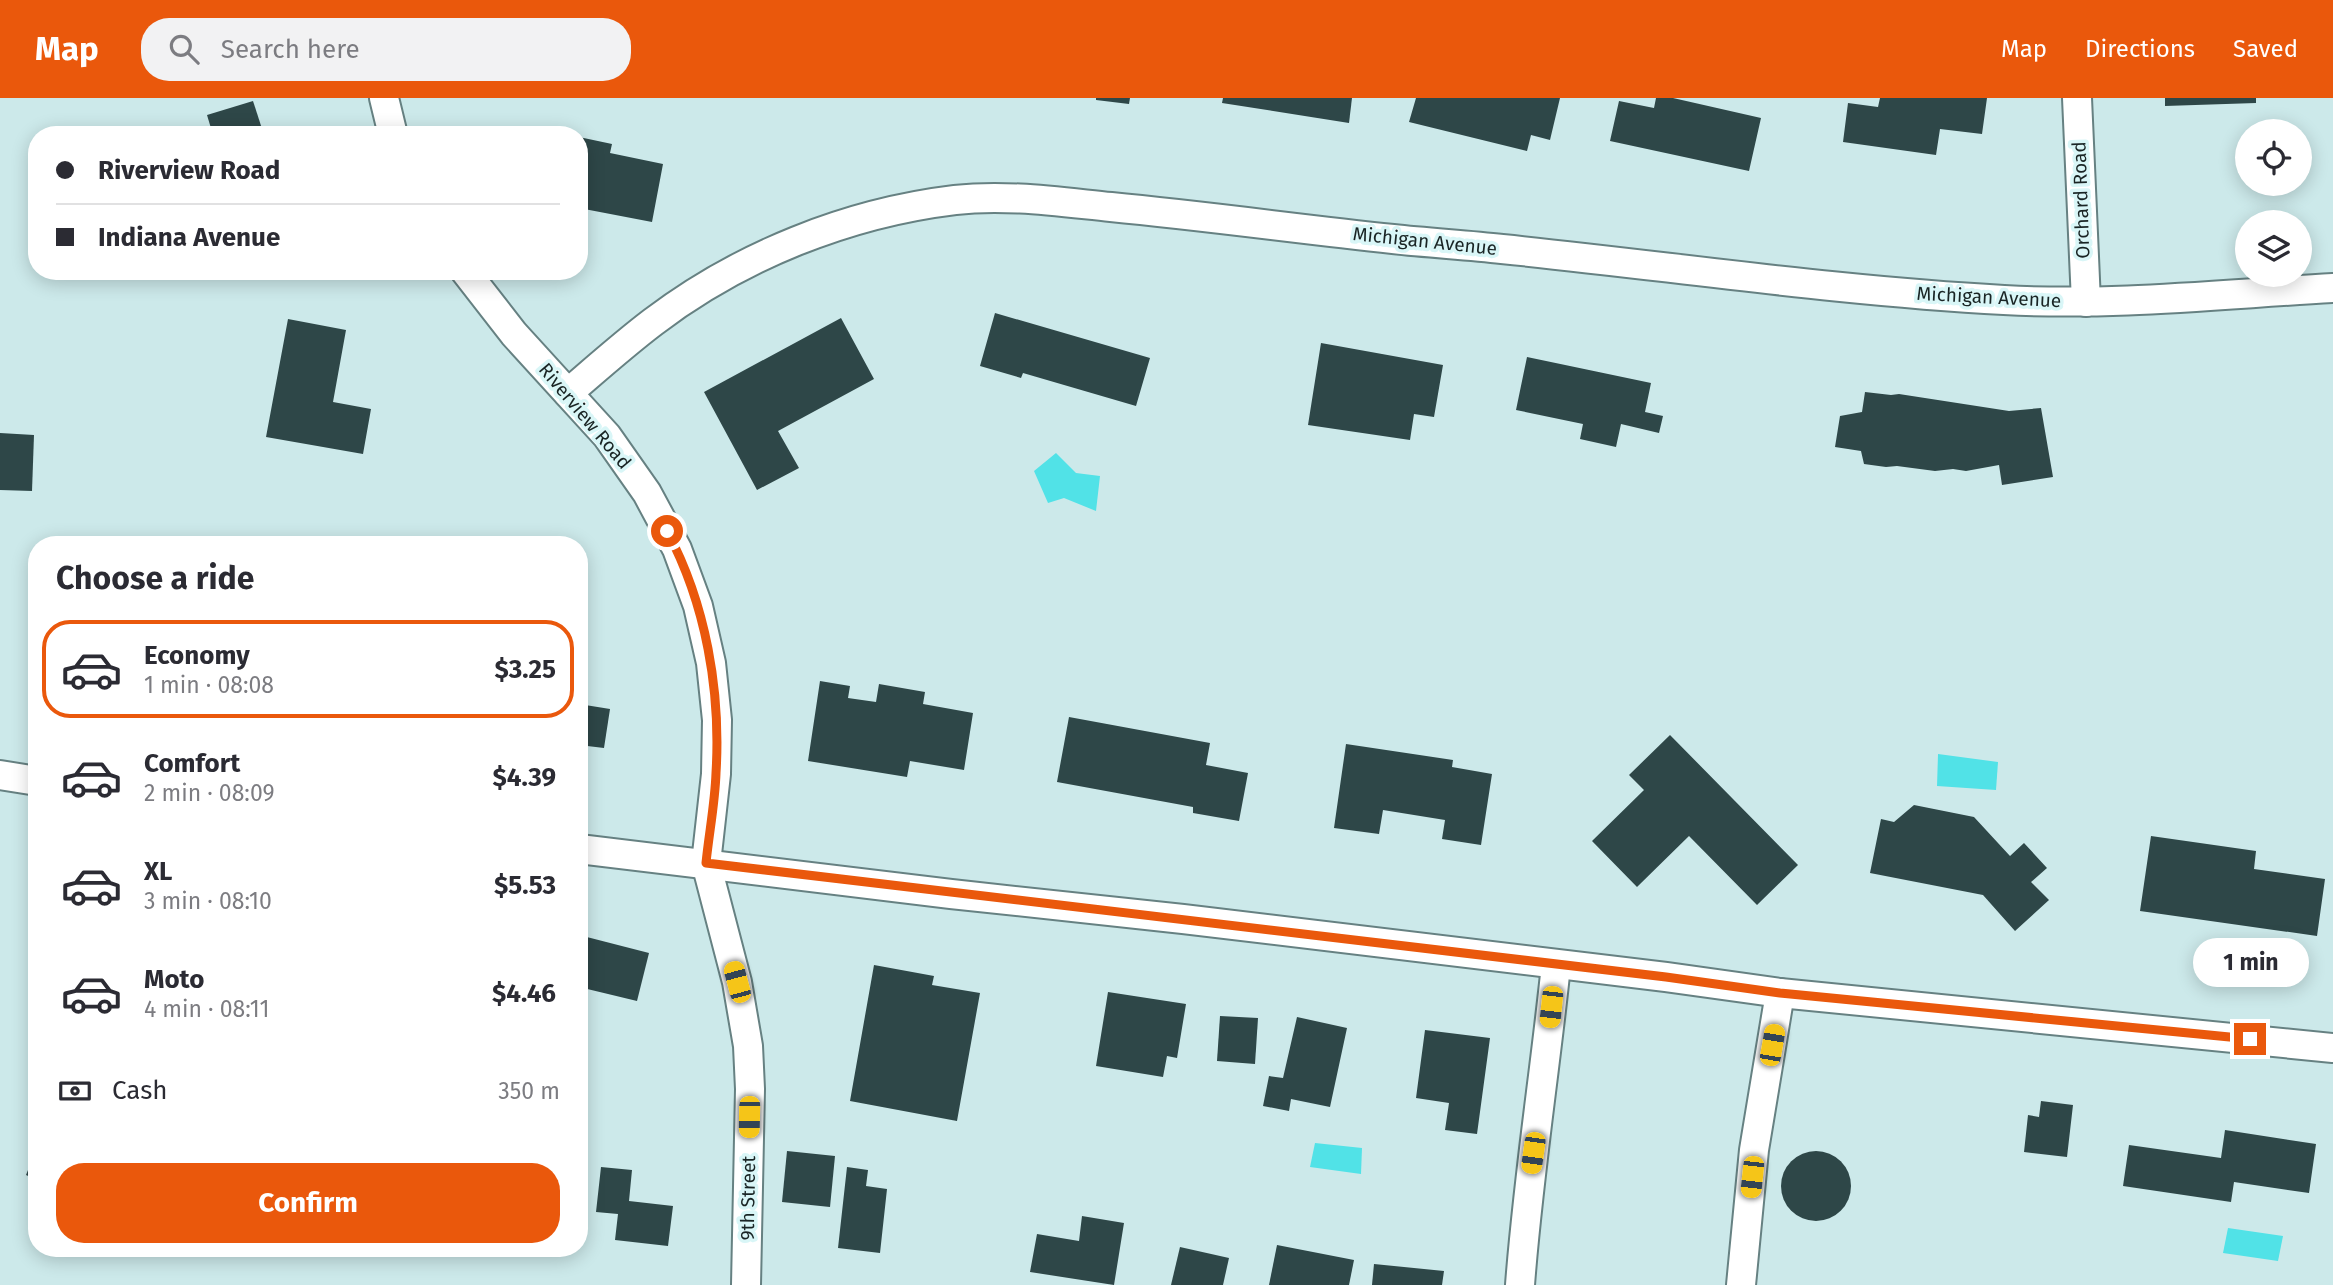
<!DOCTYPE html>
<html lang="en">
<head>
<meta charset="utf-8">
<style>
  :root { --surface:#fff; --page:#f2f2f3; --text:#2b2b33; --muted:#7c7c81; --line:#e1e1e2; --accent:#ea580c }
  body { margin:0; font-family:"Fira Sans",sans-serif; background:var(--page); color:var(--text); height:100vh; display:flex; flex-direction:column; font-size:26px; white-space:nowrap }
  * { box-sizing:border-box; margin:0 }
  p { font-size:23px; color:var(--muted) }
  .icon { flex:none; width:38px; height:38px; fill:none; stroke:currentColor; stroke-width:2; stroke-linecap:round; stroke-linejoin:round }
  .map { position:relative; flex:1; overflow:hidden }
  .drawer { position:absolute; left:28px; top:438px; width:560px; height:721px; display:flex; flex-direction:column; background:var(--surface); border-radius:28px; box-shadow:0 4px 18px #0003 }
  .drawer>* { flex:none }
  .guide { position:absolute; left:28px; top:28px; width:560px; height:154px; border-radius:28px; box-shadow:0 4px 18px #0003; display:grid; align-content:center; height:154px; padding:0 28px; background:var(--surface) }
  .controls { position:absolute; left:2235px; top:21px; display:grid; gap:14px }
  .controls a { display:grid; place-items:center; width:77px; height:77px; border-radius:50%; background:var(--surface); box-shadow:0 4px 18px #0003; font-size:35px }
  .end { position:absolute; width:32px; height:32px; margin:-16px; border:9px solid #ea580c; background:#fff; box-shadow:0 0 0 4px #fff }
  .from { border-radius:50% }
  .bubble { position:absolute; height:49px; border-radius:24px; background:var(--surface); box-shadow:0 4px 18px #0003; font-size:23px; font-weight:700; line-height:49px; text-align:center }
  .car { position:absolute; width:21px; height:42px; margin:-21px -10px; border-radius:9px; box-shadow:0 0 5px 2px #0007; background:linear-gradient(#f5c518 24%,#345 0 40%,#f5c518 0 76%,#345 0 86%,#f5c518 0) }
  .guide b { display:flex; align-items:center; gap:24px; height:66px; font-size:26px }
  .guide b+b { border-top:2px solid var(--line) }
  .guide i { width:18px; height:18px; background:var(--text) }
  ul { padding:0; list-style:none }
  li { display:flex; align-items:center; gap:21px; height:98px; margin:0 14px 10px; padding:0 14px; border:4px solid transparent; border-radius:28px }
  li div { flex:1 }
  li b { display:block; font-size:26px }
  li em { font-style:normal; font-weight:700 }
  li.current { border-color:var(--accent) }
  li>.icon { width:63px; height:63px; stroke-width:1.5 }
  h2 { padding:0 28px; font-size:32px; line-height:84px }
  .pay { display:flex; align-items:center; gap:18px; height:77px; padding:0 28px; font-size:26px }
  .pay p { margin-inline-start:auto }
  .primary-button { display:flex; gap:14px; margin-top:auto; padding:14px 28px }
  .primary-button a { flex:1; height:80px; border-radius:28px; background:var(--accent); color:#fff; font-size:28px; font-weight:700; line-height:80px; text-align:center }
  header { display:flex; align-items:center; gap:42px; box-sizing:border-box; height:98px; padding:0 35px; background:var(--accent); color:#fff }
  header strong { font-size:33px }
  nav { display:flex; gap:38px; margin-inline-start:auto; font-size:24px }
  .search { width:490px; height:63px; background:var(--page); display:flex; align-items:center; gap:18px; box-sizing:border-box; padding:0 24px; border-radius:28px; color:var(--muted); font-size:26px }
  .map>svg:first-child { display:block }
  .water { fill:#51e2e7 }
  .building { fill:#2e4748 }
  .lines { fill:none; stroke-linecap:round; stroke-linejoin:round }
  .street-casing { stroke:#668182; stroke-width:32 }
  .street { stroke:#fff; stroke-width:28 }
  .route { stroke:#ea580c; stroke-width:9 }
  .labels { text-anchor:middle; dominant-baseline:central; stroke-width:7; stroke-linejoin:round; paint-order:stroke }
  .street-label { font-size:19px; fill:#192424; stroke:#d9f6f7 }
</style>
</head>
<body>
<header>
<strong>Map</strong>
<div class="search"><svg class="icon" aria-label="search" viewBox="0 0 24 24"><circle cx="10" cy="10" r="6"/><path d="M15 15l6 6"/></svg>Search here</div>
<nav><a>Map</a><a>Directions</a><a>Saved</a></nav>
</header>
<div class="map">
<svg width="2333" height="1187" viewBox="0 0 2333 1187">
  <rect width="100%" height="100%" fill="#cce9ea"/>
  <g class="water">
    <path d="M1056 355 1076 375 1100 378 1096 413 1064 400 1048 405 1034 373Z"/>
    <path d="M1938 656 1998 664 1996 692 1937 688Z"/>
    <path d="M1315 1045 1362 1050 1361 1076 1310 1069Z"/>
    <path d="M2228 1130 2283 1138 2278 1163 2223 1155Z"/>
  </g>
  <g class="building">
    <path d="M1096 0H1130L1129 6 1096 2Z"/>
    <path d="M1223 0H1352L1349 25 1222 5Z"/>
    <path d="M1416 0H1560L1550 42 1531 37 1527 53 1409 24Z"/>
    <path d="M1656 0H1673L1761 20 1749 73 1610 43 1619 3 1654 10Z"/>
    <path d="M1880 0H1987L1982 36 1940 31 1936 57 1843 44 1848 5 1878 9Z"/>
    <path d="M2165 0H2256V5L2165 8Z"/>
    <path d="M253 3 264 37H213L207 17Z"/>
    <path d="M579 39 612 46 610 55 663 66 652 124 579 110Z"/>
    <path d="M995 215 1150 260 1136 308 1023 275 1021 280 980 268Z"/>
    <path d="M841 220 874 281 778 333 799 370 757 392 704 294Z"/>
    <path d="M288 221 346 232 333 304 371 311 363 356 266 339Z"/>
    <path d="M1321 245 1443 267 1434 319 1414 316 1410 342 1308 327Z"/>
    <path d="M1527 259 1651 285 1645 314 1663 318 1659 335 1621 326 1616 349 1580 341 1583 326 1516 312Z"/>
    <path d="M1865 294 1891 297 1899 296 2009 313 2041 310 2053 379 2002 387 1999 367 1966 373 1953 371 1935 373 1897 368 1886 369 1864 366 1861 353 1835 349 1840 318 1862 314Z"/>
    <path d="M0 335 34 337 32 393 0 392Z"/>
    <path d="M820 583 850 588 848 600 876 604 879 586 925 594 923 606 973 615 964 672 910 663 907 679 808 663Z"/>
    <path d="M579 606 610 611 604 650 579 647Z"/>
    <path d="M1069 619 1210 645 1206 667 1248 675 1239 723 1193 715V709L1057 684Z"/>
    <path d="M1670 637 1798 767 1757 807 1689 738 1637 789 1592 743 1644 692 1629 677Z"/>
    <path d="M1346 646 1453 662 1452 669 1492 676 1481 747 1442 741 1445 722 1383 712 1379 736 1334 730Z"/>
    <path d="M1914 707 1974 719 2010 758 2024 745 2047 770 2031 784 2049 802 2015 833 1983 797 1870 775 1881 721 1894 724Z"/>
    <path d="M2151 738 2256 753 2254 771 2325 781 2317 838 2140 813Z"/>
    <path d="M579 837 649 855 637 903 579 889Z"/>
    <path d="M874 867 934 878 932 887 980 895 957 1023 850 1003Z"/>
    <path d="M1108 894 1186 906 1177 960 1167 958 1163 979 1096 968Z"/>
    <path d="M1220 918 1258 920 1255 966 1217 963Z"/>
    <path d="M1297 919 1347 930 1330 1009 1291 1001 1289 1013 1263 1008 1269 978 1283 980Z"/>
    <path d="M1425 932 1490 940 1477 1036 1445 1032 1449 1005 1416 1000Z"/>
    <path d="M2041 1003 2073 1007 2067 1059 2024 1054 2028 1017 2039 1019Z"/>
    <path d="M2225 1032 2316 1046 2309 1095 2234 1084 2231 1104 2123 1088 2129 1047 2221 1060Z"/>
    <path d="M37 1050V1082L26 1077Z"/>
    <path d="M787 1053 835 1058 830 1109 782 1104Z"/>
    <circle cx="1816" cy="1088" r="35"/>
    <path d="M601 1069 632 1072 629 1103 673 1108 668 1148 615 1142 618 1116 596 1114Z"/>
    <path d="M847 1069 868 1072 866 1088 887 1091 880 1155 838 1150Z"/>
    <path d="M1082 1118 1124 1125 1114 1187 1030 1174 1037 1136 1079 1143Z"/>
    <path d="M1277 1147 1354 1162 1349 1187H1269Z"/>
    <path d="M1180 1149 1229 1160 1223 1187H1171Z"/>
    <path d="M1374 1166 1444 1173 1442 1187H1372Z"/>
  </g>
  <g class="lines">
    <defs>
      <g id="street">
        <path d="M384 0 393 37"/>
        <path d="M2077 0 2086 204"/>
        <path d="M465 173 514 236 607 338 647 395 677 451 698 508 711 565 717 622 716 676 706 765 737 884 748 948 750 991 746 1187"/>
        <path d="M568 295C596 271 624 246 653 224 740 158 847 115 955 102 1006 96 1060 104 1111 109 1205 118 1299 131 1393 141 1429 145 1466 147 1502 151 1669 168 1836 193 2004 202 2113 208 2224 196 2333 190"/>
        <path d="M0 677 37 683"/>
        <path d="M579 751 951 796 1183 821 1666 879 1780 895 2333 950"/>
        <path d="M1520 1187C1528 1080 1545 974 1556 867"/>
        <path d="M1741 1187 1754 1052 1780 895"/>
      </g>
    </defs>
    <use href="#street" class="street-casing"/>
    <use href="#street" class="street"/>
  </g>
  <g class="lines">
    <path class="route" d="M667 433C706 506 721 593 716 675 715 705 709 735 706 765L1666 879 1780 895 2250 941"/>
  </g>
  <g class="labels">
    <g class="street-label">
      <text transform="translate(2081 102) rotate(-92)">Orchard Road</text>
      <text transform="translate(1425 143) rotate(6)">Michigan Avenue</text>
      <text transform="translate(1989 199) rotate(3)">Michigan Avenue</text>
      <text transform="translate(585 318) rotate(50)">Riverview Road</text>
      <text transform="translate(748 1100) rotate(-89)">9th Street</text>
    </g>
  </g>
</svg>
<div class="controls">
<a><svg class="icon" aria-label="locate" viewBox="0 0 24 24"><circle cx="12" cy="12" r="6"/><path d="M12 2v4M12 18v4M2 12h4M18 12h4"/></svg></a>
<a><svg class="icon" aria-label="layers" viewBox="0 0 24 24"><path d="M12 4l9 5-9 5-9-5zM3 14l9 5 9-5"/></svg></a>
</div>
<i class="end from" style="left:667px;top:433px"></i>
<i class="end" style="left:2250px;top:941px"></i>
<div class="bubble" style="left:2193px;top:840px;width:116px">1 min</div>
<i class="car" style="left:737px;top:884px;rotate:345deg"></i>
<i class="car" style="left:1551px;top:909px;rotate:186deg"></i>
<i class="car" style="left:1772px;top:947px;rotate:10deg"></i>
<i class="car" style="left:749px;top:1019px;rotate:181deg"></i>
<i class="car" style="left:1533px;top:1055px;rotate:188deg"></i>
<i class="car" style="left:1752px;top:1079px;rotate:186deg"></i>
<div class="guide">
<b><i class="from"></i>Riverview Road</b>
<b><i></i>Indiana Avenue</b>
</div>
<section class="drawer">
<h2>Choose a ride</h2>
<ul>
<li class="current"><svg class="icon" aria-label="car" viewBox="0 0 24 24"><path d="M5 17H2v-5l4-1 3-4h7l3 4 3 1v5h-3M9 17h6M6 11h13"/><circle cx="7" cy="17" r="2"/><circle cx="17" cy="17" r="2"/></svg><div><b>Economy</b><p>1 min · 08:08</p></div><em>$3.25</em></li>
<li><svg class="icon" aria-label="car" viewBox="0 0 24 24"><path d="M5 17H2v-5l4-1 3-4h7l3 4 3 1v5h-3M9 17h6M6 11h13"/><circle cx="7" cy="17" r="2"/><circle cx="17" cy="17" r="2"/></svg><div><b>Comfort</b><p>2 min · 08:09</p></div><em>$4.39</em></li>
<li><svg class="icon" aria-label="car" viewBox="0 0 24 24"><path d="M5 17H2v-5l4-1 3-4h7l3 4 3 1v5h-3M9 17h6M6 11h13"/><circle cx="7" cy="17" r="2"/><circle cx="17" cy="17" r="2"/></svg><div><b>XL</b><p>3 min · 08:10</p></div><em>$5.53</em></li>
<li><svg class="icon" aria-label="car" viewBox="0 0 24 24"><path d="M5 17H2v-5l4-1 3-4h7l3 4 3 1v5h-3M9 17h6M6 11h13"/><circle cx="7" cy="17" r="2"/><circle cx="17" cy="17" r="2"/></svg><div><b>Moto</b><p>4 min · 08:11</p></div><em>$4.46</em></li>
</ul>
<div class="pay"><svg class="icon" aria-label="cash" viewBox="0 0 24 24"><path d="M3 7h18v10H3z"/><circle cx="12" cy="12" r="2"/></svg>Cash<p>350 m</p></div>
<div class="primary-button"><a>Confirm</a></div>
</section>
</div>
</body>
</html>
